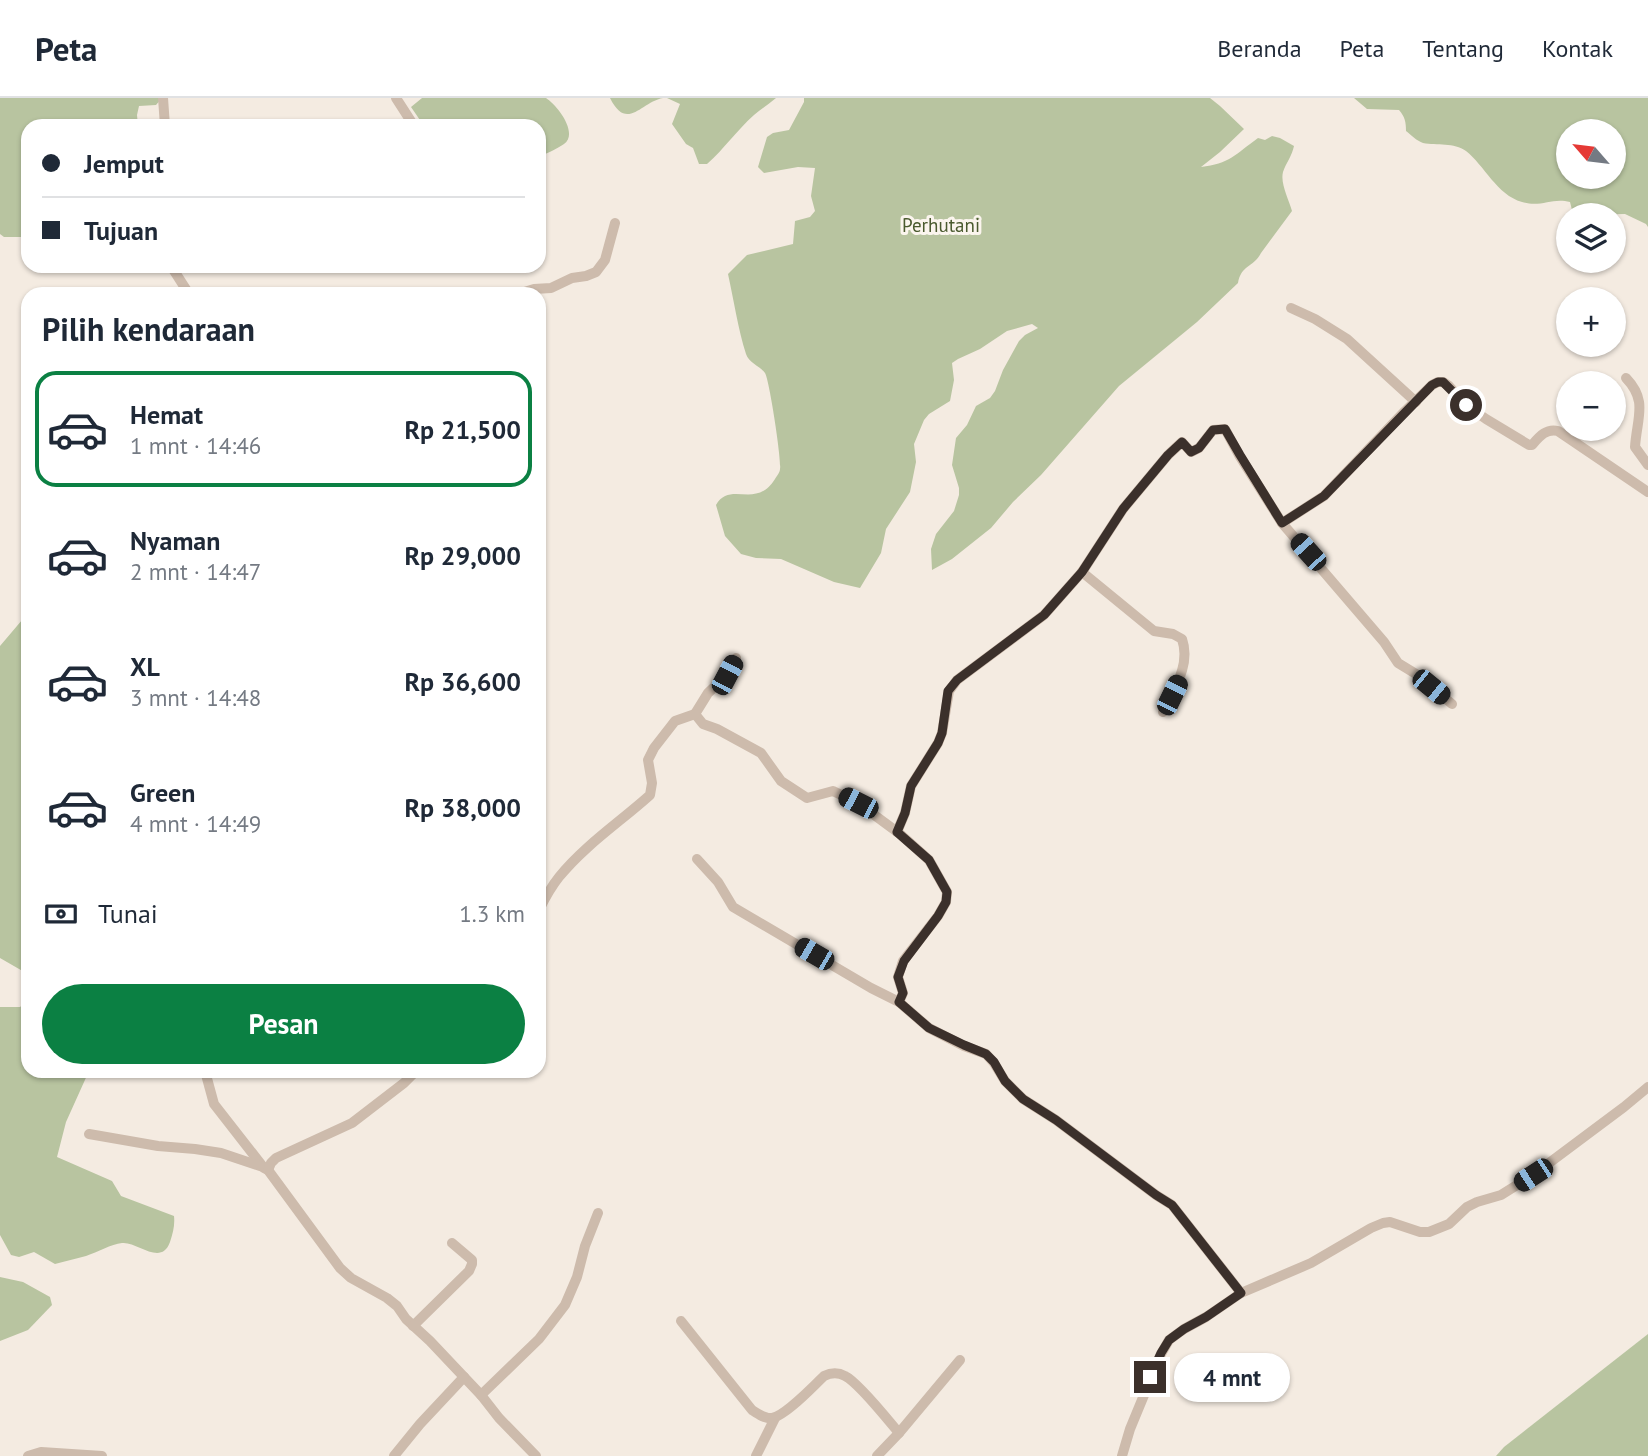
<!DOCTYPE html>
<html lang="id">
<head>
<meta charset="utf-8">
<style>
  :root { --surface:#fff; --page:#f6f6f7; --text:#1f2937; --muted:#747a83; --line:#e0e1e3; --accent:#0b8043 }
  body { margin:0; font-family:"PT Sans",sans-serif; background:var(--page); color:var(--text); height:100vh; display:flex; flex-direction:column; font-size:26px; white-space:nowrap }
  * { box-sizing:border-box; margin:0 }
  p { font-size:23px; color:var(--muted) }
  .icon { flex:none; width:38px; height:38px; fill:none; stroke:currentColor; stroke-width:2; stroke-linecap:round; stroke-linejoin:round }
  .map { position:relative; flex:1; overflow:hidden }
  .side { position:absolute; left:21px; top:189px; width:525px; height:791px; display:flex; flex-direction:column; background:var(--surface); border-radius:21px; box-shadow:0 2px 5px #0004 }
  .side>* { flex:none }
  .hud { position:absolute; left:21px; top:21px; width:525px; height:154px; border-radius:21px; box-shadow:0 2px 5px #0004; display:grid; align-content:center; height:154px; padding:0 21px; background:var(--surface) }
  .needle { width:46px; rotate:298deg }
  .fabs { position:absolute; left:1556px; top:21px; display:grid; gap:14px }
  .fabs a { display:grid; place-items:center; width:70px; height:70px; border-radius:50%; background:var(--surface); box-shadow:0 2px 5px #0004; font-size:35px }
  .end { position:absolute; width:32px; height:32px; margin:-16px; border:9px solid #3b302b; background:#fff; box-shadow:0 0 0 4px #fff }
  .from { border-radius:50% }
  .bubble { position:absolute; height:49px; border-radius:24px; background:var(--surface); box-shadow:0 2px 5px #0004; font-size:23px; font-weight:800; line-height:49px; text-align:center }
  .car { position:absolute; width:21px; height:42px; margin:-21px -10px; border-radius:9px; box-shadow:0 0 5px 2px #0007; background:linear-gradient(#222 24%,#8ab4d8 0 40%,#222 0 76%,#8ab4d8 0 86%,#222 0) }
  .hud b { display:flex; align-items:center; gap:24px; height:66px; font-size:26px }
  .hud b+b { border-top:2px solid var(--line) }
  .hud i { width:18px; height:18px; background:var(--text) }
  ul { padding:0; list-style:none }
  li { display:flex; align-items:center; gap:21px; height:116px; margin:0 14px 10px; padding:0 7px; border:4px solid transparent; border-radius:21px }
  li div { flex:1 }
  li b { display:block; font-size:26px }
  li em { font-style:normal; font-weight:800 }
  li.active { border-color:var(--accent) }
  li>.icon { width:63px; height:63px; stroke-width:1.5 }
  h2 { padding:0 21px; font-size:32px; line-height:84px }
  .pay { display:flex; align-items:center; gap:18px; height:77px; padding:0 21px; font-size:26px }
  .pay p { margin-inline-start:auto }
  .action { display:flex; gap:14px; margin-top:auto; padding:14px 21px }
  .action a { flex:1; height:80px; border-radius:42px; background:var(--accent); color:#fff; font-size:28px; font-weight:800; line-height:80px; text-align:center }
  header { display:flex; align-items:center; gap:42px; box-sizing:border-box; height:98px; padding:0 35px; background:var(--surface); border-bottom:2px solid var(--line) }
  header strong { font-size:33px }
  nav { display:flex; gap:38px; margin-inline-start:auto; font-size:24px }
  .map>svg:first-child { display:block }
  .green { fill:#b8c4a0; fill-rule:evenodd }
  .lines { fill:none; stroke-linecap:round; stroke-linejoin:round }
  .minor { stroke:#cdbbac; stroke-width:10 }
  .route { stroke:#3b302b; stroke-width:9 }
  .labels { text-anchor:middle; dominant-baseline:central; stroke-width:6; stroke-linejoin:round; paint-order:stroke }
  .park-label { font-size:19px; fill:#4a5a2e; stroke:#fbf5ee }
</style>
</head>
<body>
<header>
<strong>Peta</strong>
<nav><a>Beranda</a><a>Peta</a><a>Tentang</a><a>Kontak</a></nav>
</header>
<div class="map">
<svg width="1648" height="1358" viewBox="0 0 1648 1358">
  <rect width="100%" height="100%" fill="#f4ebe1"/>
  <g class="green">
    <path d="M0 0H162L156 7 139 8 137 17 138 28H28V139H4L0 136Z"/>
    <path d="M422 0H546C557 7 579 35 564 46 557 51 547 55 539 59V28H424L411 9Z"/>
    <path d="M610 0H663C641 4 627 34 610 0Z"/>
    <path d="M667 0H776C769 6 761 11 754 17 737 32 724 51 707 66H699L693 50 686 46 672 26 680 6Z"/>
    <path d="M804 0H1210L1220 8 1244 31 1220 54 1201 69C1229 66 1236 56 1258 40L1265 42 1272 38 1280 40 1294 48C1292 58 1286 65 1283 74 1280 85 1289 102 1292 113L1261 155C1254 169 1241 167 1238 185L1197 224 1119 288 1041 377 1013 404 991 430 952 461 932 472 931 451 936 436 954 413 959 397V390L952 367 956 340 967 327 976 308 990 300 995 293 1003 272 1019 243 1025 237 1038 230 1032 226 1007 233 980 251 958 261 952 265 954 282 950 303 929 316 924 322 914 346 916 364 910 394 886 431 881 455 860 490 834 484 781 461 756 460 741 456 725 438 716 407C730 382 756 412 775 381 777 378 780 374 780 371 782 363 769 280 765 275 760 268 749 265 746 256 738 231 734 203 728 176L747 157 793 146 795 123 810 119 815 113 811 98 815 70 798 69 764 75 758 69 767 39 773 35 789 32 804 4Z"/>
    <path d="M1354 0H1648V129L1646 126 1625 116 1579 117 1572 112 1570 104C1552 99 1541 110 1522 104 1497 97 1484 67 1466 53 1454 44 1437 48 1423 45 1417 43 1411 37 1406 33 1406 24 1405 19 1399 12L1367 11ZM1568 33H1614V79H1568Z"/>
    <path d="M28 515V879L26 875 0 860V548Z"/>
    <path d="M28 895V973H89L66 1024 57 1059 112 1083 121 1098 174 1118C175 1127 173 1135 170 1144 161 1169 137 1143 122 1145 111 1146 98 1154 86 1158 76 1161 65 1163 55 1166L34 1154 19 1159 11 1157 0 1137V909H20L26 904Z"/>
    <path d="M0 1179 23 1184 50 1199 52 1207 28 1232 0 1243Z"/>
    <path d="M1648 1236V1358H1496L1504 1349Z"/>
  </g>
  <g class="lines">
    <g class="minor">
      <path d="M163 0 165 28"/>
      <path d="M396 0 414 28"/>
      <path d="M171 168 189 196"/>
      <path d="M518 196 534 191 551 190 572 180 586 178 596 174 605 162 615 125"/>
      <path d="M1291 210 1315 221 1347 241 1416 304"/>
      <path d="M1626 280C1648 303 1637 319 1635 349L1648 367"/>
      <path d="M1282 425 1324 398 1405 313 1432 287 1438 284H1443L1449 288 1466 307 1486 321 1529 347H1532C1539 339 1546 330 1558 333L1648 394"/>
      <path d="M1082 474 1154 533 1173 536 1182 541C1191 567 1174 591 1163 614"/>
      <path d="M736 560 727 577 708 595 695 616 703 626 717 631 761 655 781 683 807 700 833 693 858 705 900 736 929 762 947 794 946 804 938 818 903 863 898 879 903 895 899 904"/>
      <path d="M897 734 905 715 911 688 938 645 942 635 949 593 957 582 1044 517 1082 474 1123 411 1168 357 1182 344 1191 354 1199 350 1213 332 1225 331 1239 357 1282 425 1384 544 1398 565 1416 576 1452 606"/>
      <path d="M697 761 718 784 733 809 871 890 899 904 929 930 964 948 986 956 994 965 1005 983 1023 1001 1056 1022 1156 1097 1172 1107 1241 1195"/>
      <path d="M539 812C545 800 551 789 559 779 585 747 620 724 650 697L652 685 648 662 654 650 675 623 695 616"/>
      <path d="M205 973 214 1006 264 1070 268 1072 340 1170 351 1180 387 1200 397 1208 406 1221 430 1243 481 1297 499 1320 536 1358"/>
      <path d="M89 1036 158 1048 195 1051 221 1055 263 1069"/>
      <path d="M268 1072 271 1065 276 1060 352 1025 404 985 416 973"/>
      <path d="M681 1223 752 1312C758 1316 765 1321 772 1320 785 1318 814 1288 824 1278 832 1274 838 1274 845 1278 858 1284 888 1322 899 1335"/>
      <path d="M413 1228 469 1173 472 1166V1162L452 1145"/>
      <path d="M481 1297 539 1241 565 1207 577 1179 585 1148 598 1115"/>
      <path d="M28 1358 41 1354 102 1358"/>
      <path d="M394 1358 420 1326 464 1279"/>
      <path d="M756 1358 775 1320"/>
      <path d="M877 1358 899 1335 960 1262"/>
      <path d="M1122 1358 1130 1331 1161 1256 1169 1242 1184 1231 1206 1219 1241 1195 1311 1165 1371 1130 1383 1125 1390 1124 1420 1134H1429L1449 1126 1467 1109 1477 1104 1501 1097 1533 1077 1624 1009 1648 989"/>
    </g>
  </g>
  <g class="lines">
    <path class="route" d="M1150 1279 1161 1255 1169 1242 1184 1231 1206 1219 1241 1195 1172 1107 1156 1097 1056 1022 1023 1001 1005 983 994 964 986 956 964 947 929 930 899 904 903 895 898 879 904 863 938 818 946 804 947 794 929 762 897 734 905 715 911 688 938 645 942 635 948 593 957 582 1044 517 1082 474 1123 411 1168 357 1182 344 1191 354 1199 350 1213 332 1225 331 1240 357 1282 425 1324 398 1432 287 1438 284H1443L1466 307"/>
  </g>
  <g class="labels">
    <g class="park-label">
      <text x="941" y="127">Perhutani</text>
    </g>
  </g>
</svg>
<div class="fabs">
<a><svg class="needle" viewBox="-14 -14 28 28"><path d="M0-13l5 13h-10z" fill="#e53935"/><path d="M0 13l5-13h-10z" fill="#747a83"/></svg></a>
<a><svg class="icon" aria-label="layers" viewBox="0 0 24 24"><path d="M12 4l9 5-9 5-9-5zM3 14l9 5 9-5"/></svg></a>
<a>+</a>
<a>−</a>
</div>
<i class="end from" style="left:1466px;top:307px"></i>
<i class="end" style="left:1150px;top:1279px"></i>
<div class="bubble" style="left:1174px;top:1255px;width:116px">4 mnt</div>
<i class="car" style="left:1308px;top:454px;rotate:318deg"></i>
<i class="car" style="left:727px;top:577px;rotate:28deg"></i>
<i class="car" style="left:1431px;top:589px;rotate:129deg"></i>
<i class="car" style="left:1172px;top:597px;rotate:26deg"></i>
<i class="car" style="left:858px;top:705px;rotate:297deg"></i>
<i class="car" style="left:814px;top:856px;rotate:300deg"></i>
<i class="car" style="left:1533px;top:1077px;rotate:237deg"></i>
<div class="hud">
<b><i class="from"></i>Jemput</b>
<b><i></i>Tujuan</b>
</div>
<section class="side">
<h2>Pilih kendaraan</h2>
<ul>
<li class="active"><svg class="icon" aria-label="car" viewBox="0 0 24 24"><path d="M5 17H2v-5l4-1 3-4h7l3 4 3 1v5h-3M9 17h6M6 11h13"/><circle cx="7" cy="17" r="2"/><circle cx="17" cy="17" r="2"/></svg><div><b>Hemat</b><p>1 mnt · 14:46</p></div><em>Rp 21,500</em></li>
<li><svg class="icon" aria-label="car" viewBox="0 0 24 24"><path d="M5 17H2v-5l4-1 3-4h7l3 4 3 1v5h-3M9 17h6M6 11h13"/><circle cx="7" cy="17" r="2"/><circle cx="17" cy="17" r="2"/></svg><div><b>Nyaman</b><p>2 mnt · 14:47</p></div><em>Rp 29,000</em></li>
<li><svg class="icon" aria-label="car" viewBox="0 0 24 24"><path d="M5 17H2v-5l4-1 3-4h7l3 4 3 1v5h-3M9 17h6M6 11h13"/><circle cx="7" cy="17" r="2"/><circle cx="17" cy="17" r="2"/></svg><div><b>XL</b><p>3 mnt · 14:48</p></div><em>Rp 36,600</em></li>
<li><svg class="icon" aria-label="car" viewBox="0 0 24 24"><path d="M5 17H2v-5l4-1 3-4h7l3 4 3 1v5h-3M9 17h6M6 11h13"/><circle cx="7" cy="17" r="2"/><circle cx="17" cy="17" r="2"/></svg><div><b>Green</b><p>4 mnt · 14:49</p></div><em>Rp 38,000</em></li>
</ul>
<div class="pay"><svg class="icon" aria-label="cash" viewBox="0 0 24 24"><path d="M3 7h18v10H3z"/><circle cx="12" cy="12" r="2"/></svg>Tunai<p>1.3 km</p></div>
<div class="action"><a>Pesan</a></div>
</section>
</div>
</body>
</html>
